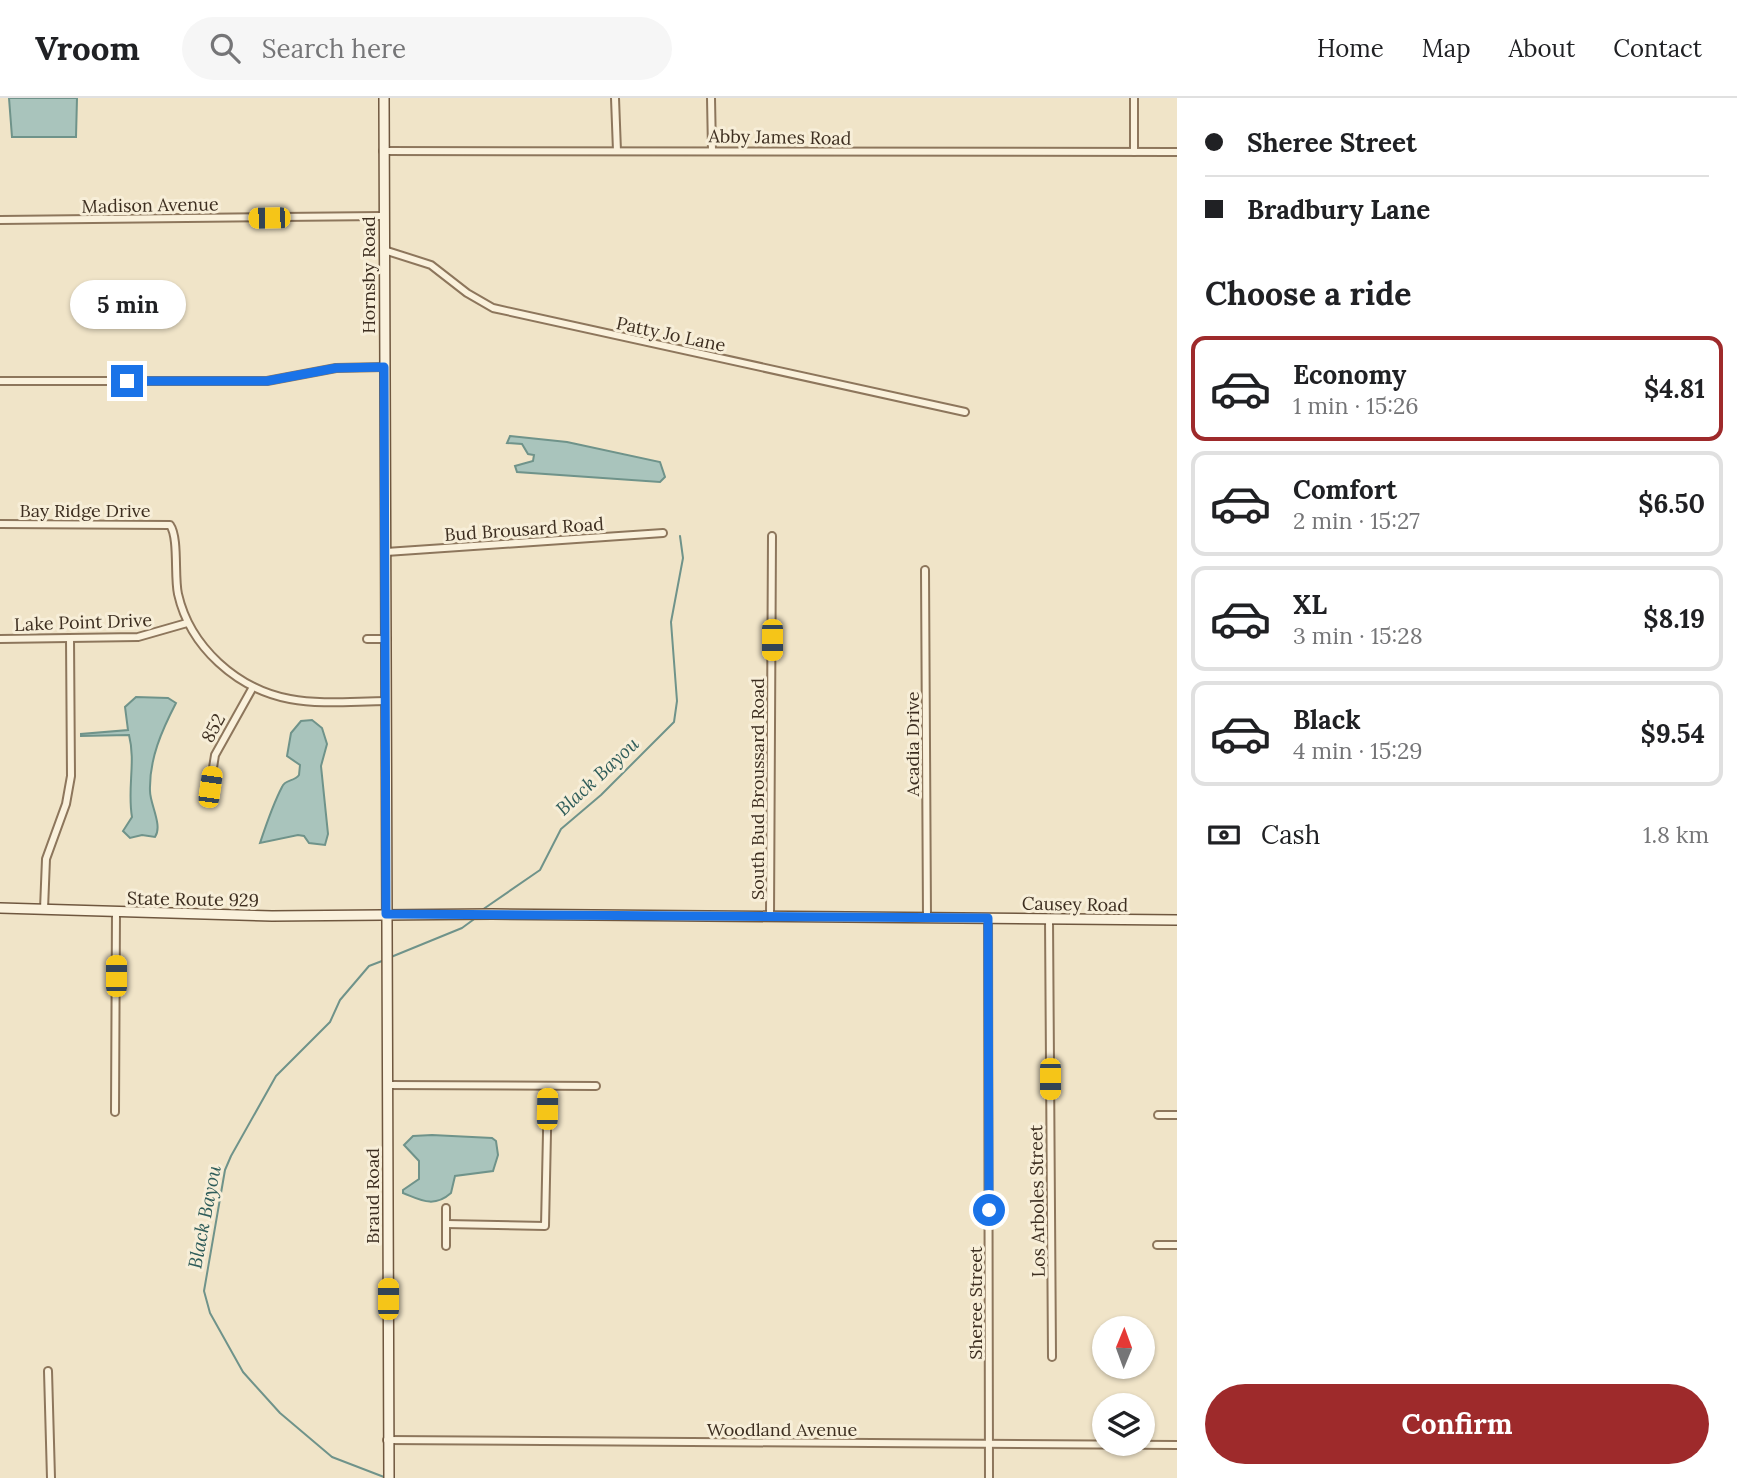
<!DOCTYPE html>
<html lang="en">
<head>
<meta charset="utf-8">
<style>
  :root { --surface:#fff; --page:#f6f6f6; --text:#202124; --muted:#757577; --line:#e0e0e0; --accent:#9e2a2b }
  body { margin:0; font-family:Lora,serif; background:var(--page); color:var(--text); height:100vh; display:flex; flex-direction:column; font-size:26px; white-space:nowrap }
  * { box-sizing:border-box; margin:0 }
  p { font-size:23px; color:var(--muted) }
  .icon { flex:none; width:38px; height:38px; fill:none; stroke:currentColor; stroke-width:2; stroke-linecap:round; stroke-linejoin:round }
  .map { position:relative; flex:1; overflow:hidden }
  .details { display:flex; flex-direction:column; background:var(--surface); width:560px }
  .details>* { flex:none }
  .hud { display:grid; align-content:center; height:154px; padding:0 28px; background:var(--surface) }
  .needle { width:46px; rotate:1deg }
  .controls { position:absolute; left:1092px; top:1218px; display:grid; gap:14px }
  .controls a { display:grid; place-items:center; width:63px; height:63px; border-radius:50%; background:var(--surface); box-shadow:0 2px 5px #0004; font-size:35px }
  .end { position:absolute; width:32px; height:32px; margin:-16px; border:9px solid #1a73e8; background:#fff; box-shadow:0 0 0 4px #fff }
  .from { border-radius:50% }
  .bubble { position:absolute; height:49px; border-radius:24px; background:var(--surface); box-shadow:0 2px 5px #0004; font-size:23px; font-weight:700; line-height:49px; text-align:center }
  .car { position:absolute; width:21px; height:42px; margin:-21px -10px; border-radius:9px; box-shadow:0 0 5px 2px #0007; background:linear-gradient(#f5c518 24%,#345 0 40%,#f5c518 0 76%,#345 0 86%,#f5c518 0) }
  .hud b { display:flex; align-items:center; gap:24px; height:66px; font-size:26px }
  .hud b+b { border-top:2px solid var(--line) }
  .hud i { width:18px; height:18px; background:var(--text) }
  ul { padding:0; list-style:none }
  li { display:flex; align-items:center; gap:21px; height:105px; margin:0 14px 10px; padding:0 14px; border:4px solid var(--line); border-radius:14px }
  li div { flex:1 }
  li b { display:block; font-size:26px }
  li em { font-style:normal; font-weight:700 }
  li.on { border-color:var(--accent) }
  li>.icon { width:63px; height:63px; stroke-width:1.5 }
  h2 { padding:0 28px; font-size:32px; line-height:84px }
  .pay { display:flex; align-items:center; gap:18px; height:77px; padding:0 28px; font-size:26px }
  .pay p { margin-inline-start:auto }
  .primary-button { display:flex; gap:14px; margin-top:auto; padding:14px 28px }
  .primary-button a { flex:1; height:80px; border-radius:42px; background:var(--accent); color:#fff; font-size:28px; font-weight:700; line-height:80px; text-align:center }
  header { display:flex; align-items:center; gap:42px; box-sizing:border-box; height:98px; padding:0 35px; background:var(--surface); border-bottom:2px solid var(--line) }
  header strong { font-size:33px }
  nav { display:flex; gap:38px; margin-inline-start:auto; font-size:24px }
  .search { width:490px; height:63px; background:var(--page); display:flex; align-items:center; gap:18px; box-sizing:border-box; padding:0 24px; border-radius:38px; color:var(--muted); font-size:26px }
  main { display:flex; flex:1; min-height:0 }
  .map>svg:first-child { display:block }
  .water { fill:#a9c4bc; stroke:#6f938a; stroke-width:2 }
  .lines { fill:none; stroke-linecap:round; stroke-linejoin:round }
  .stream { stroke:#6f938a; stroke-width:2 }
  .street-casing { stroke:#8d765c; stroke-width:10 }
  .secondary-casing { stroke:#6f573f; stroke-width:12 }
  .street { stroke:#faf1dc; stroke-width:6 }
  .secondary { stroke:#faf1dc; stroke-width:9 }
  .route { stroke:#1a73e8; stroke-width:9 }
  .labels { text-anchor:middle; dominant-baseline:central; stroke-width:6; stroke-linejoin:round; paint-order:stroke }
  .street-label { font-size:18px; fill:#3d2e20; stroke:#f7eed8 }
  .water-label { font-size:19px; font-style:italic; fill:#2f5d5a; stroke:#f7eed8 }
</style>
</head>
<body>
<header>
<strong>Vroom</strong>
<div class="search"><svg class="icon" aria-label="search" viewBox="0 0 24 24"><circle cx="10" cy="10" r="6"/><path d="M15 15l6 6"/></svg>Search here</div>
<nav><a>Home</a><a>Map</a><a>About</a><a>Contact</a></nav>
</header>
<main>
<div class="map">
<svg width="1177" height="1380" viewBox="0 0 1177 1380">
  <rect width="100%" height="100%" fill="#f0e4c8"/>
  <g class="water">
    <path d="M9 0H77L76 39H12Z"/>
    <path d="M510 338 567 344 660 364 665 379 660 384 517 374 515 368 533 363 534 357 528 356 522 346 507 345Z"/>
    <path d="M136 599 168 600 176 605C162 632 149 661 150 693 150 706 163 728 155 739L142 737 130 740 123 733 132 719C127 691 136 664 129 637L81 638V636L128 632 125 609Z"/>
    <path d="M312 622 322 630 327 646 321 668 328 736 325 747 309 745 304 738 298 737 260 745C266 727 273 706 282 689 285 681 294 684 299 677L300 667 287 658 291 635 301 623Z"/>
    <path d="M432 1037 492 1040 496 1043 498 1057 493 1073 455 1078 451 1095C433 1111 419 1101 403 1095V1092L419 1081V1063L404 1047 413 1038Z"/>
  </g>
  <g class="lines">
    <g class="stream">
      <path d="M482 812 540 772 561 731 601 697 674 624 677 603 671 524 683 460 680 438"/>
      <path d="M391 859 462 830 477 819"/>
      <path d="M382 863 369 868 340 902 330 924 276 978 231 1058 225 1072 204 1193 210 1215 243 1274 280 1315 332 1359 384 1379"/>
    </g>
    <defs>
      <g id="street">
        <path d="M615 0 617 53"/>
        <path d="M711 0 712 52"/>
        <path d="M1134 0V54"/>
        <path d="M383 53 1177 54"/>
        <path d="M0 122 383 118"/>
        <path d="M384 152 431 167 467 195 493 210 965 314"/>
        <path d="M0 283H267L336 270 384 269"/>
        <path d="M0 426 170 427C179 440 174 478 178 496 190 549 237 591 290 601 321 607 355 603 387 603"/>
        <path d="M386 454 663 435"/>
        <path d="M925 472 927 820"/>
        <path d="M0 541 138 539 187 525"/>
        <path d="M367 541H387"/>
        <path d="M210 689 215 657 253 589"/>
        <path d="M44 811 46 761 66 706 71 678 70 540"/>
        <path d="M770 818 772 438"/>
        <path d="M988 820 989 1380"/>
        <path d="M1049 821 1052 1259"/>
        <path d="M388 987 596 988"/>
        <path d="M115 1014 116 815"/>
        <path d="M1158 1017H1177"/>
        <path d="M446 1110V1148"/>
        <path d="M446 1126 545 1128 548 988"/>
        <path d="M1157 1147H1177"/>
        <path d="M48 1273 51 1380"/>
        <path d="M387 1342 1177 1347"/>
      </g>
      <g id="secondary">
        <path d="M384 0 389 1380"/>
        <path d="M0 810 272 818 492 816 1177 822"/>
      </g>
    </defs>
    <use href="#street" class="street-casing"/>
    <use href="#secondary" class="secondary-casing"/>
    <use href="#street" class="street"/>
    <use href="#secondary" class="secondary"/>
  </g>
  <g class="lines">
    <path class="route" d="M127 283H267L336 270 384 269 386 816 988 820 989 1112"/>
  </g>
  <g class="labels">
    <g class="street-label">
      <text transform="translate(780 39) rotate(1)">Abby James Road</text>
      <text transform="translate(150 107) rotate(-1)">Madison Avenue</text>
      <text transform="translate(368 177) rotate(-90)">Hornsby Road</text>
      <text transform="translate(671 236) rotate(12)">Patty Jo Lane</text>
      <text x="85" y="412">Bay Ridge Drive</text>
      <text transform="translate(524 431) rotate(-4)">Bud Brousard Road</text>
      <text transform="translate(83 524) rotate(-2)">Lake Point Drive</text>
      <text transform="translate(213 630) rotate(-62)">852</text>
      <text transform="translate(912 646) rotate(-90)">Acadia Drive</text>
      <text transform="translate(757 691) rotate(-90)">South Bud Broussard Road</text>
      <text transform="translate(193 801) rotate(1)">State Route 929</text>
      <text transform="translate(1075 806) rotate(1)">Causey Road</text>
      <text transform="translate(372 1098) rotate(-90)">Braud Road</text>
      <text transform="translate(1037 1103) rotate(-91)">Los Arboles Street</text>
      <text transform="translate(975 1205) rotate(-90)">Sheree Street</text>
      <text x="782" y="1331">Woodland Avenue</text>
    </g>
    <g class="water-label">
      <text transform="translate(597 678) rotate(-43)">Black Bayou</text>
      <text transform="translate(204 1119) rotate(-79)">Black Bayou</text>
    </g>
  </g>
</svg>
<div class="controls">
<a><svg class="needle" viewBox="-14 -14 28 28"><path d="M0-13l5 13h-10z" fill="#e53935"/><path d="M0 13l5-13h-10z" fill="#757577"/></svg></a>
<a><svg class="icon" aria-label="layers" viewBox="0 0 24 24"><path d="M12 4l9 5-9 5-9-5zM3 14l9 5 9-5"/></svg></a>
</div>
<i class="end from" style="left:989px;top:1112px"></i>
<i class="end" style="left:127px;top:283px"></i>
<div class="bubble" style="left:70px;top:182px;width:116px">5 min</div>
<i class="car" style="left:269px;top:120px;rotate:269deg"></i>
<i class="car" style="left:772px;top:542px;rotate:180deg"></i>
<i class="car" style="left:210px;top:689px;rotate:8deg"></i>
<i class="car" style="left:116px;top:878px;rotate:0deg"></i>
<i class="car" style="left:1050px;top:981px;rotate:180deg"></i>
<i class="car" style="left:547px;top:1011px;rotate:1deg"></i>
<i class="car" style="left:388px;top:1201px;rotate:0deg"></i>
</div>
<section class="details">
<div class="hud">
<b><i class="from"></i>Sheree Street</b>
<b><i></i>Bradbury Lane</b>
</div>
<h2>Choose a ride</h2>
<ul>
<li class="on"><svg class="icon" aria-label="car" viewBox="0 0 24 24"><path d="M5 17H2v-5l4-1 3-4h7l3 4 3 1v5h-3M9 17h6M6 11h13"/><circle cx="7" cy="17" r="2"/><circle cx="17" cy="17" r="2"/></svg><div><b>Economy</b><p>1 min · 15:26</p></div><em>$4.81</em></li>
<li><svg class="icon" aria-label="car" viewBox="0 0 24 24"><path d="M5 17H2v-5l4-1 3-4h7l3 4 3 1v5h-3M9 17h6M6 11h13"/><circle cx="7" cy="17" r="2"/><circle cx="17" cy="17" r="2"/></svg><div><b>Comfort</b><p>2 min · 15:27</p></div><em>$6.50</em></li>
<li><svg class="icon" aria-label="car" viewBox="0 0 24 24"><path d="M5 17H2v-5l4-1 3-4h7l3 4 3 1v5h-3M9 17h6M6 11h13"/><circle cx="7" cy="17" r="2"/><circle cx="17" cy="17" r="2"/></svg><div><b>XL</b><p>3 min · 15:28</p></div><em>$8.19</em></li>
<li><svg class="icon" aria-label="car" viewBox="0 0 24 24"><path d="M5 17H2v-5l4-1 3-4h7l3 4 3 1v5h-3M9 17h6M6 11h13"/><circle cx="7" cy="17" r="2"/><circle cx="17" cy="17" r="2"/></svg><div><b>Black</b><p>4 min · 15:29</p></div><em>$9.54</em></li>
</ul>
<div class="pay"><svg class="icon" aria-label="cash" viewBox="0 0 24 24"><path d="M3 7h18v10H3z"/><circle cx="12" cy="12" r="2"/></svg>Cash<p>1.8 km</p></div>
<div class="primary-button"><a>Confirm</a></div>
</section>
</main>
</body>
</html>
